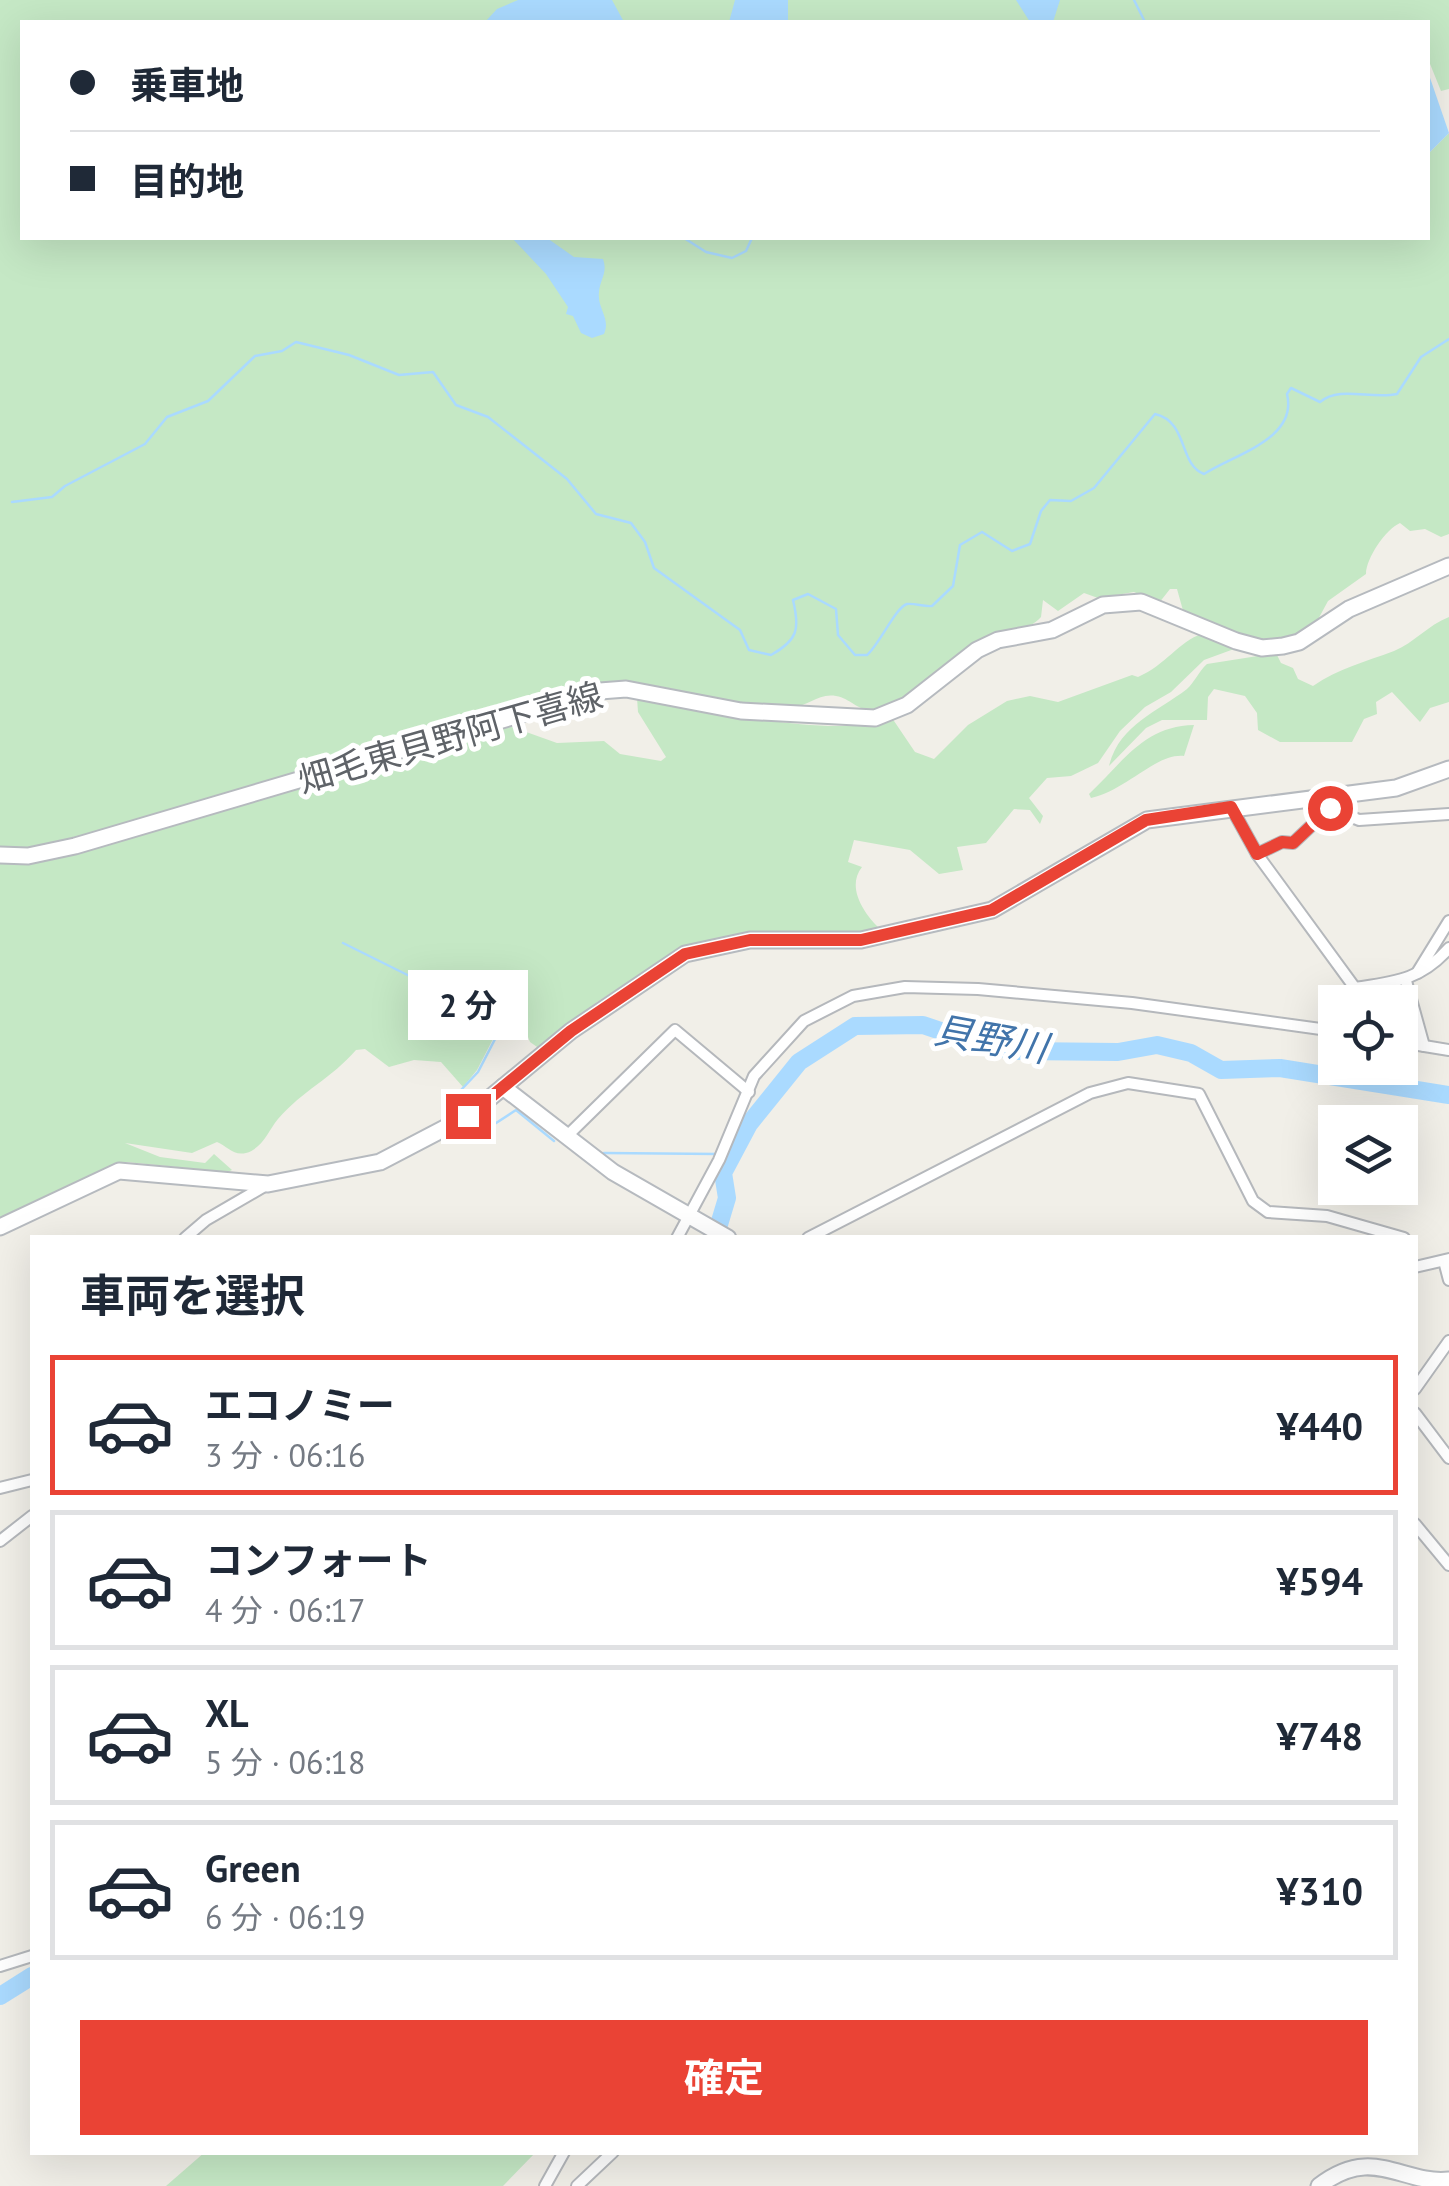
<!DOCTYPE html>
<html lang="ja">
<head>
<meta charset="utf-8">
<style>
  :root { --surface:#fff; --page:#f6f6f7; --text:#1f2937; --muted:#747a83; --line:#e0e1e3; --accent:#ea4335 }
  body { margin:0; font-family:"PT Sans","Noto Sans JP",sans-serif; background:var(--page); color:var(--text); height:100vh; display:flex; flex-direction:column; font-size:38px; white-space:nowrap }
  * { box-sizing:border-box; margin:0 }
  p { font-size:32px; color:var(--muted) }
  .icon { flex:none; width:55px; height:55px; fill:none; stroke:currentColor; stroke-width:2; stroke-linecap:round; stroke-linejoin:round }
  .map { position:relative; flex:1; overflow:hidden }
  .sheet { position:absolute; left:30px; top:1235px; width:1388px; height:920px; display:flex; flex-direction:column; background:var(--surface); border-radius:0px; box-shadow:0 10px 40px #0002 }
  .sheet>* { flex:none }
  .hud { position:absolute; left:20px; top:20px; width:1410px; height:220px; border-radius:0px; box-shadow:0 10px 40px #0002; display:grid; align-content:center; height:220px; padding:0 50px; background:var(--surface) }
  .fabs { position:absolute; left:1318px; top:985px; display:grid; gap:20px }
  .fabs a { display:grid; place-items:center; width:100px; height:100px; border-radius:0px; background:var(--surface); box-shadow:0 10px 40px #0002; font-size:50px }
  .end { position:absolute; width:45px; height:45px; margin:-22px; border:12px solid #ea4335; background:#fff; box-shadow:0 0 0 5px #fff }
  .from { border-radius:50% }
  .bubble { position:absolute; height:70px; border-radius:0px; background:var(--surface); box-shadow:0 10px 40px #0002; font-size:32px; font-weight:700; line-height:70px; text-align:center }
  .hud b { display:flex; align-items:center; gap:35px; height:95px; font-size:38px }
  .hud b+b { border-top:2px solid var(--line) }
  .hud i { width:25px; height:25px; background:var(--text) }
  ul { padding:0; list-style:none }
  li { display:flex; align-items:center; gap:30px; height:140px; margin:0 20px 15px; padding:0 30px; border:5px solid var(--line); border-radius:0px }
  li div { flex:1 }
  li b { display:block; font-size:38px }
  li em { font-style:normal; font-weight:700 }
  li.on { border-color:var(--accent) }
  li>.icon { width:90px; height:90px; stroke-width:1.5 }
  h2 { padding:0 50px; font-size:45px; line-height:120px }
  .action { display:flex; gap:20px; margin-top:auto; padding:20px 50px }
  .action a { flex:1; height:115px; border-radius:0px; background:var(--accent); color:#fff; font-size:40px; font-weight:700; line-height:115px; text-align:center }
  .map>svg:first-child { display:block }
  .green { fill:#c5e8c5 }
  .water { fill:#aadaff }
  .lines { fill:none; stroke-linecap:round; stroke-linejoin:round }
  .stream { stroke:#aadaff; stroke-width:2.5 }
  .river { stroke:#aadaff; stroke-width:18 }
  .street-casing { stroke:#b5b8bc; stroke-width:14 }
  .secondary-casing { stroke:#b6babf; stroke-width:19 }
  .street { stroke:#fff; stroke-width:10 }
  .secondary { stroke:#fff; stroke-width:15 }
  .route { stroke:#ea4335; stroke-width:12 }
  .labels { text-anchor:middle; dominant-baseline:central; stroke-width:10; stroke-linejoin:round; paint-order:stroke }
  .street-label { font-size:35px; fill:#5f6368; stroke:#fff }
  .water-label { font-size:38px; font-style:italic; fill:#4174aa; stroke:#fff }
</style>
</head>
<body>
<div class="map">
<svg width="1449" height="2186" viewBox="0 0 1449 2186">
  <rect width="100%" height="100%" fill="#f1efe8"/>
  <g class="green">
    <path d="M0 0H1449V89L1441 91 1428 59V22H22V238H1428V154L1449 133V534L1441 537 1425 529 1410 531 1400 523C1386 529 1366 558 1366 574L1328 601 1315 625 1280 643 1247 641 1184 614 1177 589H1170L1159 603 1134 592 1098 598 1084 593 1058 611 1043 600 1041 617C1025 635 999 627 979 641 943 663 921 698 878 709 859 714 853 699 836 696 818 693 809 706 793 707 736 712 682 684 626 683 611 683 595 687 580 690L51 847 0 851Z"/>
    <path d="M1449 617V702L1430 708 1420 722 1392 692 1376 702 1377 714 1364 719 1352 742H1280L1258 730 1257 713 1245 696 1214 689 1208 697 1207 720H1162L1146 728 1109 766C1119 725 1157 712 1187 689 1194 683 1199 671 1207 664L1276 653 1281 663 1293 668 1298 679 1313 686C1339 668 1365 662 1394 651 1414 643 1428 625 1449 617Z"/>
    <path d="M1202 634 1234 649 1204 660 1171 692 1145 707 1120 731 1098 763 1071 776 1047 778 1029 798 1043 816 1040 824 1030 810 1014 809 986 843 957 847 963 870 939 874 910 850 854 840 848 862 862 867C846 887 864 913 878 927L874 932 715 939 683 950 639 975 597 1002 540 1049 530 1042 522 1022 507 1012 477 1070 463 1087 441 1062 414 1060 389 1067 365 1049 356 1050C332 1078 302 1091 278 1119 268 1131 263 1148 246 1153 233 1156 227 1146 217 1142L192 1153 125 1143 160 1157 205 1163 214 1154 232 1170 228 1172 126 1162 0 1218V862L55 859 504 724 557 743 604 741 620 754 661 761 666 757 638 712 637 698C699 708 836 741 892 718L915 752 934 759 968 725 1007 701 1030 696 1058 702 1132 675 1138 677C1166 665 1179 641 1202 634Z"/>
    <path d="M1194 725 1184 756C1156 753 1127 790 1091 798L1089 794C1124 761 1144 726 1194 725Z"/>
    <path d="M205 2152H535V2153L503 2186H166Z"/>
  </g>
  <g class="water">
    <path d="M518 0H612L624 22H485L497 9Z"/>
    <path d="M735 0H788V22H729Z"/>
    <path d="M1016 0H1060L1053 22H1030Z"/>
    <path d="M1428 72 1449 133 1428 154Z"/>
    <path d="M512 238H547L574 257 603 259C608 273 600 279 599 292 597 309 611 318 604 334L592 338 581 333 573 316 566 314 568 307 546 274Z"/>
  </g>
  <g class="lines">
    <g class="stream">
      <path d="M1134 0 1145 22"/>
      <path d="M684 238 706 252 732 258 746 251 752 238"/>
      <path d="M12 502 52 497 65 486 145 444 167 417 208 401 255 356 282 351 296 342 349 355 399 375 433 372 456 405 488 417 567 479 596 514 631 523 645 542 654 568 740 630 749 650 771 655C798 640 800 629 793 600L808 594 836 609 838 635 855 655H867C879 645 896 607 907 604 915 603 924 607 932 606L953 586 960 545 982 532 1012 551 1030 544 1041 511 1050 500 1071 501 1094 488 1155 414C1189 422 1178 464 1204 474 1235 454 1298 439 1287 394L1291 388 1320 402C1340 385 1371 400 1397 394L1421 357 1449 339"/>
      <path d="M343 943 474 1008 507 1016 478 1072 461 1090 465 1103"/>
      <path d="M481 1122 493 1125 516 1110 554 1141"/>
      <path d="M604 1153 718 1154"/>
    </g>
    <g class="river">
      <path d="M715 1238 727 1198 723 1173 749 1124 799 1062 855 1026 923 1025 982 1045 1019 1051 1118 1052 1157 1045 1191 1053 1221 1070 1280 1068 1449 1095"/>
      <path d="M0 1996 32 1976"/>
    </g>
    <defs>
      <g id="street">
        <path d="M1231 807 1257 854 1355 988C1395 982 1421 980 1449 948"/>
        <path d="M1257 854 1282 842 1293 843 1330 808 1359 820 1449 814"/>
        <path d="M1417 973 1449 921"/>
        <path d="M1406 981 1424 1046"/>
        <path d="M1400 1042 1449 1050"/>
        <path d="M566 1137 675 1030 749 1092"/>
        <path d="M185 1238 206 1220 268 1184"/>
        <path d="M677 1238 719 1160 754 1076 804 1021 853 996 905 987 978 989 1132 1003 1335 1031"/>
        <path d="M808 1238 1090 1093 1128 1083 1199 1094 1253 1201 1268 1212 1327 1216 1404 1238"/>
        <path d="M1444 1261 1449 1280"/>
        <path d="M1415 1267 1449 1259"/>
        <path d="M1415 1389 1449 1341"/>
        <path d="M1415 1413 1449 1458"/>
        <path d="M0 1488 32 1480"/>
        <path d="M1415 1524 1449 1565"/>
        <path d="M0 1541 32 1516"/>
        <path d="M0 1966 32 1956"/>
        <path d="M545 2186 564 2152"/>
        <path d="M577 2186 613 2152"/>
      </g>
      <g id="secondary">
        <path d="M0 855 28 856 75 846 600 691 626 689 741 711 875 718 907 705 977 650 998 640 1052 630 1103 605 1141 602 1236 641 1262 648 1283 646 1299 642 1349 609 1449 566"/>
        <path d="M503 1087 613 1172 728 1238"/>
        <path d="M0 1227 119 1171 268 1184 380 1162 468 1116 571 1031 685 954 750 940H861L992 910 1147 820 1396 788 1449 769"/>
        <path d="M1319 2186C1373 2144 1402 2185 1449 2180"/>
      </g>
    </defs>
    <use href="#street" class="street-casing"/>
    <use href="#secondary" class="secondary-casing"/>
    <use href="#street" class="street"/>
    <use href="#secondary" class="secondary"/>
  </g>
  <g class="lines">
    <path class="route" d="M468 1116 571 1031 685 954 750 940H861L992 910 1146 820 1231 807 1257 854 1282 842 1293 843 1330 808"/>
  </g>
  <g class="labels">
    <g class="street-label">
      <text transform="translate(450 737) rotate(-16)">畑毛東貝野阿下喜線</text>
    </g>
    <g class="water-label">
      <text transform="translate(991 1038) rotate(10)">貝野川</text>
    </g>
  </g>
</svg>
<div class="fabs">
<a><svg class="icon" aria-label="locate" viewBox="0 0 24 24"><circle cx="12" cy="12" r="6"/><path d="M12 2v4M12 18v4M2 12h4M18 12h4"/></svg></a>
<a><svg class="icon" aria-label="layers" viewBox="0 0 24 24"><path d="M12 4l9 5-9 5-9-5zM3 14l9 5 9-5"/></svg></a>
</div>
<i class="end from" style="left:1330px;top:808px"></i>
<i class="end" style="left:468px;top:1116px"></i>
<div class="bubble" style="left:408px;top:970px;width:120px">2 分</div>
<div class="hud">
<b><i class="from"></i>乗車地</b>
<b><i></i>目的地</b>
</div>
<section class="sheet">
<h2>車両を選択</h2>
<ul>
<li class="on"><svg class="icon" aria-label="car" viewBox="0 0 24 24"><path d="M5 17H2v-5l4-1 3-4h7l3 4 3 1v5h-3M9 17h6M6 11h13"/><circle cx="7" cy="17" r="2"/><circle cx="17" cy="17" r="2"/></svg><div><b>エコノミー</b><p>3 分 · 06:16</p></div><em>¥440</em></li>
<li><svg class="icon" aria-label="car" viewBox="0 0 24 24"><path d="M5 17H2v-5l4-1 3-4h7l3 4 3 1v5h-3M9 17h6M6 11h13"/><circle cx="7" cy="17" r="2"/><circle cx="17" cy="17" r="2"/></svg><div><b>コンフォート</b><p>4 分 · 06:17</p></div><em>¥594</em></li>
<li><svg class="icon" aria-label="car" viewBox="0 0 24 24"><path d="M5 17H2v-5l4-1 3-4h7l3 4 3 1v5h-3M9 17h6M6 11h13"/><circle cx="7" cy="17" r="2"/><circle cx="17" cy="17" r="2"/></svg><div><b>XL</b><p>5 分 · 06:18</p></div><em>¥748</em></li>
<li><svg class="icon" aria-label="car" viewBox="0 0 24 24"><path d="M5 17H2v-5l4-1 3-4h7l3 4 3 1v5h-3M9 17h6M6 11h13"/><circle cx="7" cy="17" r="2"/><circle cx="17" cy="17" r="2"/></svg><div><b>Green</b><p>6 分 · 06:19</p></div><em>¥310</em></li>
</ul>
<div class="action"><a>確定</a></div>
</section>
</div>
</body>
</html>
